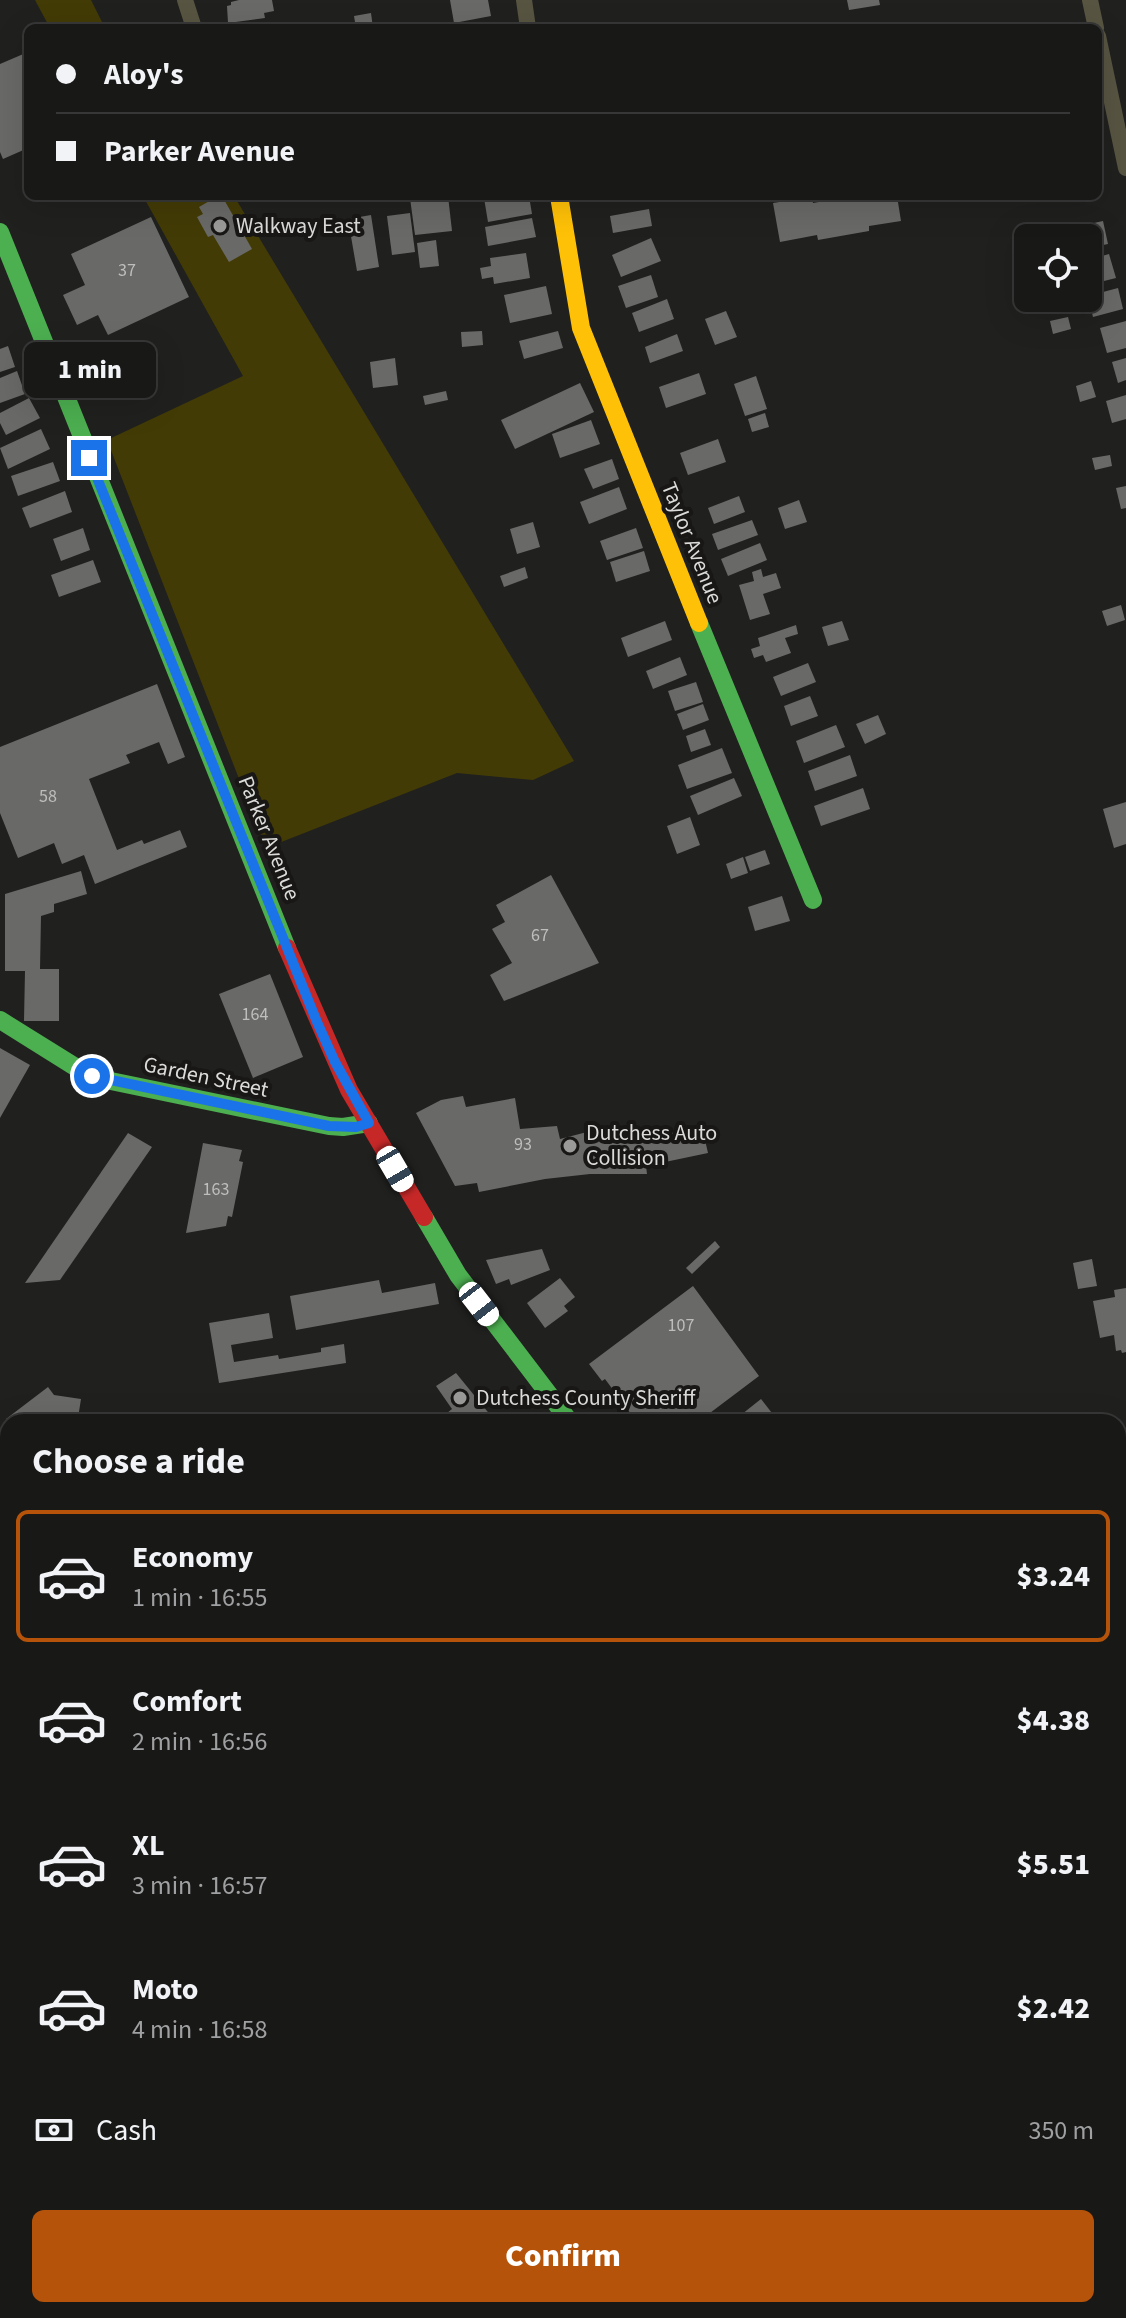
<!DOCTYPE html>
<html lang="en">
<head>
<meta charset="utf-8">
<style>
  :root { --surface:#181817; --page:#212120; --text:#f1f3f6; --muted:#9fa0a1; --line:#363736; --accent:#b45309 }
  body { margin:0; font-family:"Source Sans 3",sans-serif; background:var(--page); color:var(--text); height:100vh; display:flex; flex-direction:column; font-size:30px; white-space:nowrap }
  * { box-sizing:border-box; margin:0 }
  p { font-size:26px; color:var(--muted) }
  .icon { flex:none; width:44px; height:44px; fill:none; stroke:currentColor; stroke-width:2; stroke-linecap:round; stroke-linejoin:round }
  .map { position:relative; flex:1; overflow:hidden }
  .sheet { position:absolute; left:0px; top:1414px; width:1126px; height:904px; display:flex; flex-direction:column; background:var(--surface); border-radius:24px 24px 0 0; box-shadow:0 8px 32px #0002,0 0 0 2px var(--line) }
  .sheet>* { flex:none }
  .top-card { position:absolute; left:24px; top:24px; width:1078px; height:176px; border-radius:12px; box-shadow:0 8px 32px #0002,0 0 0 2px var(--line); display:grid; align-content:center; height:176px; padding:0 32px; background:var(--surface) }
  .fabs { position:absolute; left:1014px; top:224px; display:grid; gap:16px }
  .fabs a { display:grid; place-items:center; width:88px; height:88px; border-radius:12px; background:var(--surface); box-shadow:0 8px 32px #0002,0 0 0 2px var(--line); font-size:40px }
  .end { position:absolute; width:36px; height:36px; margin:-18px; border:10px solid #1a73e8; background:#fff; box-shadow:0 0 0 4px #fff }
  .from { border-radius:50% }
  .bubble { position:absolute; height:56px; border-radius:12px; background:var(--surface); box-shadow:0 8px 32px #0002,0 0 0 2px var(--line); font-size:26px; font-weight:800; line-height:56px; text-align:center }
  .car { position:absolute; width:24px; height:48px; margin:-24px -12px; border-radius:10px; box-shadow:0 0 6px 2px #0007; background:linear-gradient(#fff 24%,#345 0 40%,#fff 0 76%,#345 0 86%,#fff 0) }
  .top-card b { display:flex; align-items:center; gap:28px; height:76px; font-size:30px }
  .top-card b+b { border-top:2px solid var(--line) }
  .top-card i { width:20px; height:20px; background:var(--text) }
  ul { padding:0; list-style:none }
  li { display:flex; align-items:center; gap:24px; height:132px; margin:0 16px 12px; padding:0 16px; border:4px solid transparent; border-radius:12px }
  li div { flex:1 }
  li b { display:block; font-size:30px }
  li em { font-style:normal; font-weight:800 }
  li.selected { border-color:var(--accent) }
  li>.icon { width:72px; height:72px; stroke-width:1.5 }
  h2 { padding:0 32px; font-size:36px; line-height:96px }
  .pay { display:flex; align-items:center; gap:20px; height:88px; padding:0 32px; font-size:30px }
  .pay p { margin-inline-start:auto }
  .cta { display:flex; gap:16px; margin-top:auto; padding:16px 32px }
  .cta a { flex:1; height:92px; border-radius:12px; background:var(--accent); color:#fff; font-size:32px; font-weight:800; line-height:92px; text-align:center }
  .map>svg:first-child { display:block }
  .green { fill:#433b06 }
  .building { fill:#696967 }
  .lines { fill:none; stroke-linecap:round; stroke-linejoin:round }
  .street { stroke:#585442; stroke-width:16 }
  .fast { stroke:#4caf50; stroke-width:18 }
  .slow { stroke:#ffc107; stroke-width:18 }
  .jam { stroke:#c62828; stroke-width:18 }
  .route { stroke:#1a73e8; stroke-width:10 }
  .poi-dot { fill:#9a9a98; stroke:#181715; stroke-width:3 }
  .labels { text-anchor:middle; dominant-baseline:central; stroke-width:8; stroke-linejoin:round; paint-order:stroke }
  .number-label { font-size:18px; fill:#bebebc }
  .poi-label { font-size:22px; fill:#dbdbd9; stroke:#181715; text-anchor:start }
  .street-label { font-size:22px; fill:#dbdbd9; stroke:#181715 }
</style>
</head>
<body>
<div class="map">
<svg width="1126" height="2318" viewBox="0 0 1126 2318">
  <rect width="100%" height="100%" fill="#20201f"/>
  <g class="green">
    <path d="M35 0H91L105 28H50Z"/>
    <path d="M143 196H234L574 761 533 780 457 773 266 848 107 440 243 376Z"/>
    <path d="M170 2310H511L569 2318H169Z"/>
  </g>
  <g class="building">
    <path d="M239 0H272L274 11 264 13 265 18 228 23 227 6 231 5V2Z"/>
    <path d="M450 0H488L491 16 454 23Z"/>
    <path d="M847 0H879L880 5 849 10Z"/>
    <path d="M371 13 373 28H356L354 16Z"/>
    <path d="M28 52V148L3 159 0 152V64Z"/>
    <path d="M218 196H222L252 249 229 262 213 235 208 237 197 217 203 214 199 207Z"/>
    <path d="M429 196H448L452 231 415 235 410 198Z"/>
    <path d="M498 196H529L532 214 488 222 484 198Z"/>
    <path d="M853 196H897L901 221 869 226V231L818 240 817 235 780 242 773 203 812 197 813 203Z"/>
    <path d="M649 209 652 226 613 233 610 216Z"/>
    <path d="M410 213 415 252 392 255 387 216Z"/>
    <path d="M371 215 379 267 357 271 348 219Z"/>
    <path d="M151 217 189 297 108 335 98 315 77 325 63 295 85 285 71 254Z"/>
    <path d="M532 218 536 237 488 246 485 227Z"/>
    <path d="M1103 221 1108 244 1088 248V238H1078L1076 227Z"/>
    <path d="M651 238 661 261 621 277 612 255Z"/>
    <path d="M436 240 439 266 420 268 417 243Z"/>
    <path d="M526 253 530 278 494 284 493 277 482 279 480 268 491 266 490 258Z"/>
    <path d="M1109 254 1116 278 1088 285V260Z"/>
    <path d="M651 275 658 297 626 308 618 286Z"/>
    <path d="M546 286 552 314 510 323 504 295Z"/>
    <path d="M1118 288 1123 309 1093 317 1088 296Z"/>
    <path d="M667 299 674 319 639 332 632 313Z"/>
    <path d="M726 311 737 337 715 345 705 319Z"/>
    <path d="M1068 317 1071 329 1053 334 1050 321Z"/>
    <path d="M1126 321V348L1107 353 1100 328Z"/>
    <path d="M482 331 483 345 462 347 461 332Z"/>
    <path d="M558 331 563 348 524 359 519 341Z"/>
    <path d="M677 334 683 351 650 363 645 347Z"/>
    <path d="M8 346 15 367 0 372V349Z"/>
    <path d="M395 358 398 385 373 388 370 362Z"/>
    <path d="M1126 358V380L1118 383 1112 362Z"/>
    <path d="M17 371 25 394 0 403V378Z"/>
    <path d="M699 373 706 394 666 408 659 387Z"/>
    <path d="M756 376 767 409 745 416 734 384Z"/>
    <path d="M1091 381 1096 397 1080 402 1076 386Z"/>
    <path d="M580 383 594 412 515 449 501 420Z"/>
    <path d="M446 391 448 400 425 405 423 396Z"/>
    <path d="M1126 395V419L1112 423 1106 401Z"/>
    <path d="M29 398 40 418 6 435 0 423V413Z"/>
    <path d="M765 413 769 427 752 432 748 419Z"/>
    <path d="M591 420 600 444 560 458 552 434Z"/>
    <path d="M41 429 50 449 8 469 0 448Z"/>
    <path d="M718 439 726 462 688 475 680 453Z"/>
    <path d="M1110 455 1112 466 1095 470 1092 458Z"/>
    <path d="M612 459 619 479 593 489 584 469Z"/>
    <path d="M53 462 60 481 18 496 11 476Z"/>
    <path d="M1126 486V508L1121 509 1116 488Z"/>
    <path d="M619 487 627 509 589 524 580 502Z"/>
    <path d="M65 491 72 512 30 528 22 508Z"/>
    <path d="M739 496 745 512 714 524 708 508Z"/>
    <path d="M799 500 807 522 785 529 778 508Z"/>
    <path d="M752 520 758 535 718 550 712 534Z"/>
    <path d="M533 522 540 547 517 554 510 529Z"/>
    <path d="M83 528 90 550 61 561 53 539Z"/>
    <path d="M636 528 643 548 607 560 600 541Z"/>
    <path d="M760 543 767 560 728 576 721 559Z"/>
    <path d="M644 551 650 571 616 582 610 562Z"/>
    <path d="M93 560 101 582 59 597 51 575Z"/>
    <path d="M525 567 528 578 504 587 500 576Z"/>
    <path d="M761 569 763 577 776 573 781 588 763 594 770 614 750 620 739 585 754 581 752 572Z"/>
    <path d="M1121 605 1125 620 1107 626 1102 611Z"/>
    <path d="M665 621 672 640 628 657 621 638Z"/>
    <path d="M842 621 849 640 828 646 822 627Z"/>
    <path d="M796 625 798 634 785 638 791 653 766 662 763 655 754 658 751 649 760 646 758 638Z"/>
    <path d="M680 657 687 675 653 689 646 671Z"/>
    <path d="M808 663 816 682 781 696 773 677Z"/>
    <path d="M696 682 703 702 675 711 668 691Z"/>
    <path d="M157 684 185 757 168 764 159 742 126 755 130 763 89 779 117 850 142 840 144 844 180 830 187 847 95 884 84 855 62 864 54 843 18 858 0 813V747Z"/>
    <path d="M810 696 818 716 791 726 784 706Z"/>
    <path d="M703 704 709 720 683 730 677 714Z"/>
    <path d="M878 715 886 734 865 744 856 724Z"/>
    <path d="M836 725 845 747 804 763 796 741Z"/>
    <path d="M705 729 711 745 691 752 686 736Z"/>
    <path d="M722 748 732 773 687 789 678 765Z"/>
    <path d="M850 755 857 776 815 791 808 771Z"/>
    <path d="M734 778 742 796 698 815 690 796Z"/>
    <path d="M863 788 870 809 821 826 814 806Z"/>
    <path d="M1126 802V844L1114 848 1103 809Z"/>
    <path d="M690 817 700 845 677 854 667 826Z"/>
    <path d="M765 850 770 864 750 871 745 857Z"/>
    <path d="M743 857 748 873 731 879 726 864Z"/>
    <path d="M81 871 87 894 54 904V912L41 916 40 969H59V1021H24L25 971H5V894Z"/>
    <path d="M551 875 599 963 504 1001 490 975 512 963 492 929 505 922 496 905Z"/>
    <path d="M782 896 790 921 755 931 748 907Z"/>
    <path d="M270 974 303 1057 253 1078 219 994Z"/>
    <path d="M0 1048 30 1065 0 1118Z"/>
    <path d="M463 1096 466 1107 515 1098 520 1129 557 1126 560 1139 587 1132 650 1131 651 1137 702 1127 708 1153 646 1166 647 1174H590L545 1179 479 1192 477 1183 455 1186 416 1113 441 1100Z"/>
    <path d="M128 1133 152 1147 60 1280 25 1283Z"/>
    <path d="M203 1143 242 1150 239 1161 243 1162 232 1217 228 1216 226 1226 186 1233Z"/>
    <path d="M715 1241 720 1247 692 1274 686 1268Z"/>
    <path d="M542 1249 550 1270 511 1285 509 1279 496 1284 486 1260Z"/>
    <path d="M1092 1259 1097 1286 1078 1289 1073 1263Z"/>
    <path d="M560 1278 575 1297 564 1306 568 1311 545 1328 527 1303Z"/>
    <path d="M379 1280 382 1293 435 1283 439 1304 296 1330 290 1296Z"/>
    <path d="M693 1286 759 1376 698 1422H637L605 1379 602 1381 589 1364Z"/>
    <path d="M1126 1288V1352L1122 1353 1121 1350 1116 1351 1114 1335 1100 1338 1093 1301 1115 1297 1114 1290Z"/>
    <path d="M269 1313 273 1338 231 1345 234 1362 278 1355 279 1359 321 1352V1348L344 1344 346 1363 219 1383 209 1323Z"/>
    <path d="M456 1373 496 1422H436L452 1409 436 1386Z"/>
    <path d="M48 1387 54 1395 81 1399 78 1418 83 1419V1422H6V1419Z"/>
    <path d="M761 1399 779 1422H732Z"/>
    <path d="M128 1415 164 1420 163 1422H127Z"/>
    <path d="M8 1497V1543L0 1533V1502Z"/>
    <path d="M8 1575V1736L0 1742V1581Z"/>
    <path d="M1124 1971 1126 1995 1118 1998V1973Z"/>
    <path d="M1126 2022V2056H1125L1118 2024Z"/>
    <path d="M5 2134 8 2135V2181L0 2180Z"/>
  </g>
  <g class="lines">
    <g class="street">
      <path d="M185 0 194 28"/>
      <path d="M524 0 528 28"/>
      <path d="M1090 0 1096 28"/>
      <path d="M1098 36 1126 168"/>
      <path d="M0 1793 8 1794"/>
      <path d="M1118 1924 1126 1923"/>
    </g>
    <g class="fast">
      <path d="M0 232 287 948"/>
      <path d="M699 623 813 900"/>
      <path d="M0 1020 77 1068 106 1080 329 1126 343 1127 369 1123"/>
      <path d="M424 1217 458 1275 570 1422"/>
      <path d="M1118 2108 1126 2118"/>
      <path d="M0 2211 8 2212"/>
      <path d="M719 2310 776 2318"/>
    </g>
    <path class="slow" d="M559 196 581 328 699 623"/>
    <path class="jam" d="M287 948 349 1090 424 1217"/>
  </g>
  <g class="lines">
    <path class="route" d="M89 458 317 1022 335 1062 369 1123 356 1127 329 1126 92 1076"/>
  </g>
  <g class="poi-dot">
    <circle cx="220" cy="226" r="8"/>
    <circle cx="570" cy="1146" r="8"/>
    <circle cx="460" cy="1398" r="8"/>
  </g>
  <g class="labels">
    <g class="number-label">
      <text x="127" y="270">37</text>
      <text x="48" y="796">58</text>
      <text x="540" y="935">67</text>
      <text x="255" y="1014">164</text>
      <text x="523" y="1144">93</text>
      <text x="216" y="1189">163</text>
      <text x="681" y="1325">107</text>
    </g>
    <g class="poi-label">
      <text x="236" y="226">Walkway East</text>
      <text x="586" y="1133">Dutchess Auto<tspan x="586" dy="25">Collision</tspan></text>
      <text x="476" y="1398">Dutchess County Sheriff</text>
    </g>
    <g class="street-label">
      <text transform="translate(692 543) rotate(68)">Taylor Avenue</text>
      <text transform="translate(269 838) rotate(68)">Parker Avenue</text>
      <text transform="translate(206 1077) rotate(12)">Garden Street</text>
    </g>
  </g>
</svg>
<div class="fabs">
<a><svg class="icon" aria-label="locate" viewBox="0 0 24 24"><circle cx="12" cy="12" r="6"/><path d="M12 2v4M12 18v4M2 12h4M18 12h4"/></svg></a>
</div>
<i class="end from" style="left:92px;top:1076px"></i>
<i class="end" style="left:89px;top:458px"></i>
<div class="bubble" style="left:24px;top:342px;width:132px">1 min</div>
<i class="car" style="left:395px;top:1169px;rotate:150deg"></i>
<i class="car" style="left:479px;top:1304px;rotate:142deg"></i>
<div class="top-card">
<b><i class="from"></i>Aloy's</b>
<b><i></i>Parker Avenue</b>
</div>
<section class="sheet">
<h2>Choose a ride</h2>
<ul>
<li class="selected"><svg class="icon" aria-label="car" viewBox="0 0 24 24"><path d="M5 17H2v-5l4-1 3-4h7l3 4 3 1v5h-3M9 17h6M6 11h13"/><circle cx="7" cy="17" r="2"/><circle cx="17" cy="17" r="2"/></svg><div><b>Economy</b><p>1 min · 16:55</p></div><em>$3.24</em></li>
<li><svg class="icon" aria-label="car" viewBox="0 0 24 24"><path d="M5 17H2v-5l4-1 3-4h7l3 4 3 1v5h-3M9 17h6M6 11h13"/><circle cx="7" cy="17" r="2"/><circle cx="17" cy="17" r="2"/></svg><div><b>Comfort</b><p>2 min · 16:56</p></div><em>$4.38</em></li>
<li><svg class="icon" aria-label="car" viewBox="0 0 24 24"><path d="M5 17H2v-5l4-1 3-4h7l3 4 3 1v5h-3M9 17h6M6 11h13"/><circle cx="7" cy="17" r="2"/><circle cx="17" cy="17" r="2"/></svg><div><b>XL</b><p>3 min · 16:57</p></div><em>$5.51</em></li>
<li><svg class="icon" aria-label="car" viewBox="0 0 24 24"><path d="M5 17H2v-5l4-1 3-4h7l3 4 3 1v5h-3M9 17h6M6 11h13"/><circle cx="7" cy="17" r="2"/><circle cx="17" cy="17" r="2"/></svg><div><b>Moto</b><p>4 min · 16:58</p></div><em>$2.42</em></li>
</ul>
<div class="pay"><svg class="icon" aria-label="cash" viewBox="0 0 24 24"><path d="M3 7h18v10H3z"/><circle cx="12" cy="12" r="2"/></svg>Cash<p>350 m</p></div>
<div class="cta"><a>Confirm</a></div>
</section>
</div>
</body>
</html>
